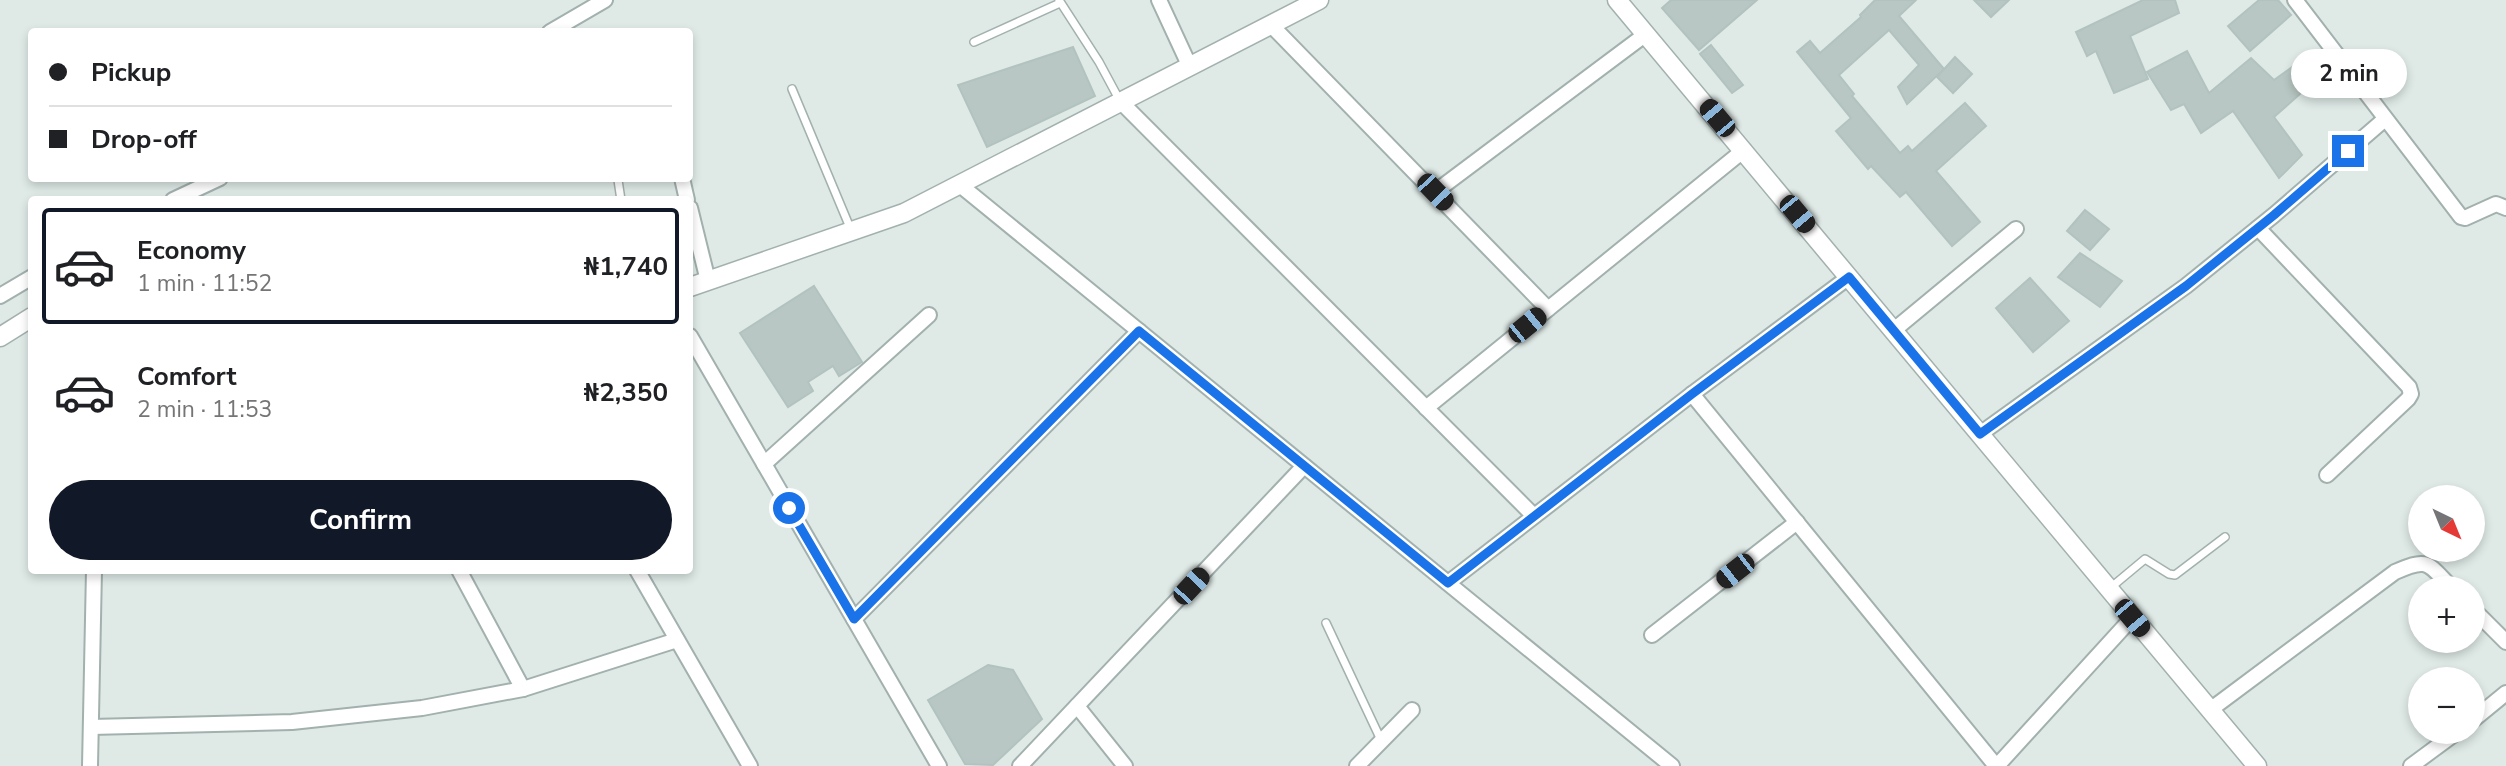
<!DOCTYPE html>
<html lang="en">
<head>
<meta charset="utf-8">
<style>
  :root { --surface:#fff; --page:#f2f2f2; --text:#202124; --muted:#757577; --line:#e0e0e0; --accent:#111827 }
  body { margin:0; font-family:"Nunito Sans",sans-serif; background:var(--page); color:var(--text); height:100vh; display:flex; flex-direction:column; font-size:26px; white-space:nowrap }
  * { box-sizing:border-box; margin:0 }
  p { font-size:23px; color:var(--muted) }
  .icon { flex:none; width:38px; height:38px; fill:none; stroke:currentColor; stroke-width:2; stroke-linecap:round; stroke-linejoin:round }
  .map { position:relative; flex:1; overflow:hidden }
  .panel { position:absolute; left:28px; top:196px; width:665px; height:378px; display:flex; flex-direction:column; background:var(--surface); border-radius:7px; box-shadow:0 4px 10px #0003 }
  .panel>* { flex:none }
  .hud { position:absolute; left:28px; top:28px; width:665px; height:154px; border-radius:7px; box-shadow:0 4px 10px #0003; display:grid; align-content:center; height:154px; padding:0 21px; background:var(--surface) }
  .needle { width:46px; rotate:137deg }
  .tools { position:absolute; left:2408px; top:485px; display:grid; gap:14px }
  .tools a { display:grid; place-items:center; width:77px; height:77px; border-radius:50%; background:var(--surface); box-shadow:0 4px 10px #0003; font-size:35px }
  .end { position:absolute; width:32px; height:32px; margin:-16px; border:9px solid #1a73e8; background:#fff; box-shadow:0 0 0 4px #fff }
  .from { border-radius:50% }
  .bubble { position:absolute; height:49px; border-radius:24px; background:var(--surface); box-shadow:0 4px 10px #0003; font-size:23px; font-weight:700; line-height:49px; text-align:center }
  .car { position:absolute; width:21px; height:42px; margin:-21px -10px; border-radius:9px; box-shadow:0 0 5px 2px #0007; background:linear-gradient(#222 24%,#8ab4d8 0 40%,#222 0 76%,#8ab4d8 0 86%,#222 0) }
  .hud b { display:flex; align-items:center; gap:24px; height:66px; font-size:26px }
  .hud b+b { border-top:2px solid var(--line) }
  .hud i { width:18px; height:18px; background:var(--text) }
  ul { padding:12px 0 0; list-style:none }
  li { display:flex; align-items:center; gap:21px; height:116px; margin:0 14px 10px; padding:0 7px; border:4px solid transparent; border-radius:7px }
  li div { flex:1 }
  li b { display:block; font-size:26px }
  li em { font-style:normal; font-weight:700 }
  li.active { border-color:var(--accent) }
  li>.icon { width:63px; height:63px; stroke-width:1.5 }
  .action { display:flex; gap:14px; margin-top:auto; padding:14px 21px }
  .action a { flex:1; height:80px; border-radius:42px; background:var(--accent); color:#fff; font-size:28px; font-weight:700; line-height:80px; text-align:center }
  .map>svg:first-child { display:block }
  .building { fill:#b8c7c3; stroke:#b2c3bf; stroke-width:2 }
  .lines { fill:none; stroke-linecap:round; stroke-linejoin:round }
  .service-casing { stroke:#a2b1ae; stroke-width:10 }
  .minor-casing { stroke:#a2b1ae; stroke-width:18 }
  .tertiary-casing { stroke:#a2b1ae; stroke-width:21 }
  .service { stroke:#fff; stroke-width:7 }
  .minor { stroke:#fff; stroke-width:14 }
  .tertiary { stroke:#fff; stroke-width:18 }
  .route { stroke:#1a73e8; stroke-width:9 }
</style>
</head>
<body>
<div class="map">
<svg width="2506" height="766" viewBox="0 0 2506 766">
  <rect width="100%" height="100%" fill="#dfeae7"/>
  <g class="building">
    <path d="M1671 0H1757L1699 50 1662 8Z"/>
    <path d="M1875 0H1916L1899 16 1944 69 1907 104 1898 87 1919 65 1889 30 1839 75 1854 94 1852 96 1900 153 1908 146 1912 151 1965 103 1986 126 1936 171 1980 222 1952 246 1906 192 1900 197 1871 166 1868 169 1836 131 1851 118 1797 52 1810 41 1820 53 1861 17 1860 15Z"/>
    <path d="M1974 0H2009L1991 17Z"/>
    <path d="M2143 0H2175L2179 13 2130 36 2148 79 2114 93 2096 51 2087 56 2076 32Z"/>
    <path d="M2259 0H2278L2291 15 2250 51 2228 26Z"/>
    <path d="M1711 45 1743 85 1732 93 1700 54Z"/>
    <path d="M1073 47 1095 96 987 147 958 85Z"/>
    <path d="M2187 51 2209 93 2251 58 2274 80 2306 57 2319 77 2274 117 2302 155 2279 178 2233 111 2201 133 2184 104 2171 110 2147 72Z"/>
    <path d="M1955 57 1972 74 1953 93 1937 77Z"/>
    <path d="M2085 210 2109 229 2090 250 2067 231Z"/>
    <path d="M2080 253 2122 281 2100 307 2058 277Z"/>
    <path d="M2030 278 2069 321 2033 352 1996 308Z"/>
    <path d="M814 286 862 362 839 376 833 366 808 382 813 391 788 407 740 333Z"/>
    <path d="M988 665 1013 670 1042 719 993 765 965 764 928 700Z"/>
  </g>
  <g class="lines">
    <defs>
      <g id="service">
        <path d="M1059 0 1099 62 1120 101"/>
        <path d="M974 42 1060 3"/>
        <path d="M792 89 851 230"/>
        <path d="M618 180 621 200"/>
        <path d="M2109 589 2145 559 2169 574 2175 575 2225 537"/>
        <path d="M1326 623 1381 740"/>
      </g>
      <g id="minor">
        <path d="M1159 0 1190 67"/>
        <path d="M2295 0 2461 217 2465 218 2496 204 2506 208"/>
        <path d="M1271 25 1548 309"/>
        <path d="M550 32 605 0"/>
        <path d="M1121 102 1534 516"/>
        <path d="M682 178 687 200"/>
        <path d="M960 185 1672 766"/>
        <path d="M1435 192 1646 34"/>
        <path d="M173 200 220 178"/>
        <path d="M690 208 708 281"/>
        <path d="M2258 228 2409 387 2411 394 2408 399 2327 475"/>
        <path d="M0 296 32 277"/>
        <path d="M1894 330 2016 229"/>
        <path d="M690 336 939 766"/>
        <path d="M1692 394 1996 766"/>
        <path d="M1426 408 1744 150"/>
        <path d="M1980 434 2186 286 2274 215 2385 119"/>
        <path d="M764 464 929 315"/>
        <path d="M459 570 523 689"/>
        <path d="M637 570 750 766"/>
        <path d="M1448 583 1692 394 1849 277"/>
        <path d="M2473 609 2506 642"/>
        <path d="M854 619 1139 331"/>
        <path d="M1652 635 1797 522"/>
        <path d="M1077 706 1125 766"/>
        <path d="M2210 710 2395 572C2429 557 2427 563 2452 588"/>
        <path d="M2473 720 2506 693"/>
        <path d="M91 727 292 722 422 708 523 689 677 640"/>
        <path d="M90 766 94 570"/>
        <path d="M1020 766 1304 466"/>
        <path d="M1357 766 1412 710"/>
        <path d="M1997 766 2132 618"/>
        <path d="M2411 766 2457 732"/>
      </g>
      <g id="tertiary">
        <path d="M1617 0 2257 766"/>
        <path d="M690 287 904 213 1319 0"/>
        <path d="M0 337 32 317"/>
      </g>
    </defs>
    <use href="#service" class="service-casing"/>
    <use href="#minor" class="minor-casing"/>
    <use href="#tertiary" class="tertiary-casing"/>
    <use href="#service" class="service"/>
    <use href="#minor" class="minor"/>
    <use href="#tertiary" class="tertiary"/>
  </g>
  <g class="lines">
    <path class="route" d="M789 508 854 619 1139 331 1448 583 1692 394 1849 277 1980 434 2186 286 2274 215 2348 151"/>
  </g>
</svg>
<div class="tools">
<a><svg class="needle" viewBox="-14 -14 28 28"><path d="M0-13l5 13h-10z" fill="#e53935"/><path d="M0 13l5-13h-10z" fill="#757577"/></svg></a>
<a>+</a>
<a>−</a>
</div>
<i class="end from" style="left:789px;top:508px"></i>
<i class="end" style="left:2348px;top:151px"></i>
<div class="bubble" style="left:2291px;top:49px;width:116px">2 min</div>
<i class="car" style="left:1717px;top:118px;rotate:320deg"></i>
<i class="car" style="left:1435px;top:192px;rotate:136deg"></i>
<i class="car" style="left:1797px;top:214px;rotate:140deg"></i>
<i class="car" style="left:1527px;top:325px;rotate:51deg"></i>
<i class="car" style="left:1735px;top:571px;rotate:232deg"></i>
<i class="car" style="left:1191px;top:586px;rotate:43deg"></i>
<i class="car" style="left:2132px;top:618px;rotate:140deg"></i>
<div class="hud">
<b><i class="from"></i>Pickup</b>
<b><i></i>Drop-off</b>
</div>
<section class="panel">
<ul>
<li class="active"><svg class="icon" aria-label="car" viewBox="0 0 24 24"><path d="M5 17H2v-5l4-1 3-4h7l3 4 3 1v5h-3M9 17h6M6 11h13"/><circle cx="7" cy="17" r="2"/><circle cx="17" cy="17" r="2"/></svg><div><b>Economy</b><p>1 min · 11:52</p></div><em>₦1,740</em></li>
<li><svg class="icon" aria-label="car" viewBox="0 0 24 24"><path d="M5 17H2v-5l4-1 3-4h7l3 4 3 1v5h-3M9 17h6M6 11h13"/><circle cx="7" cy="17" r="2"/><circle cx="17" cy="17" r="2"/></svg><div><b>Comfort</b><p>2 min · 11:53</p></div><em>₦2,350</em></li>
</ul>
<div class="action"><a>Confirm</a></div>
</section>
</div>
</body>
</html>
